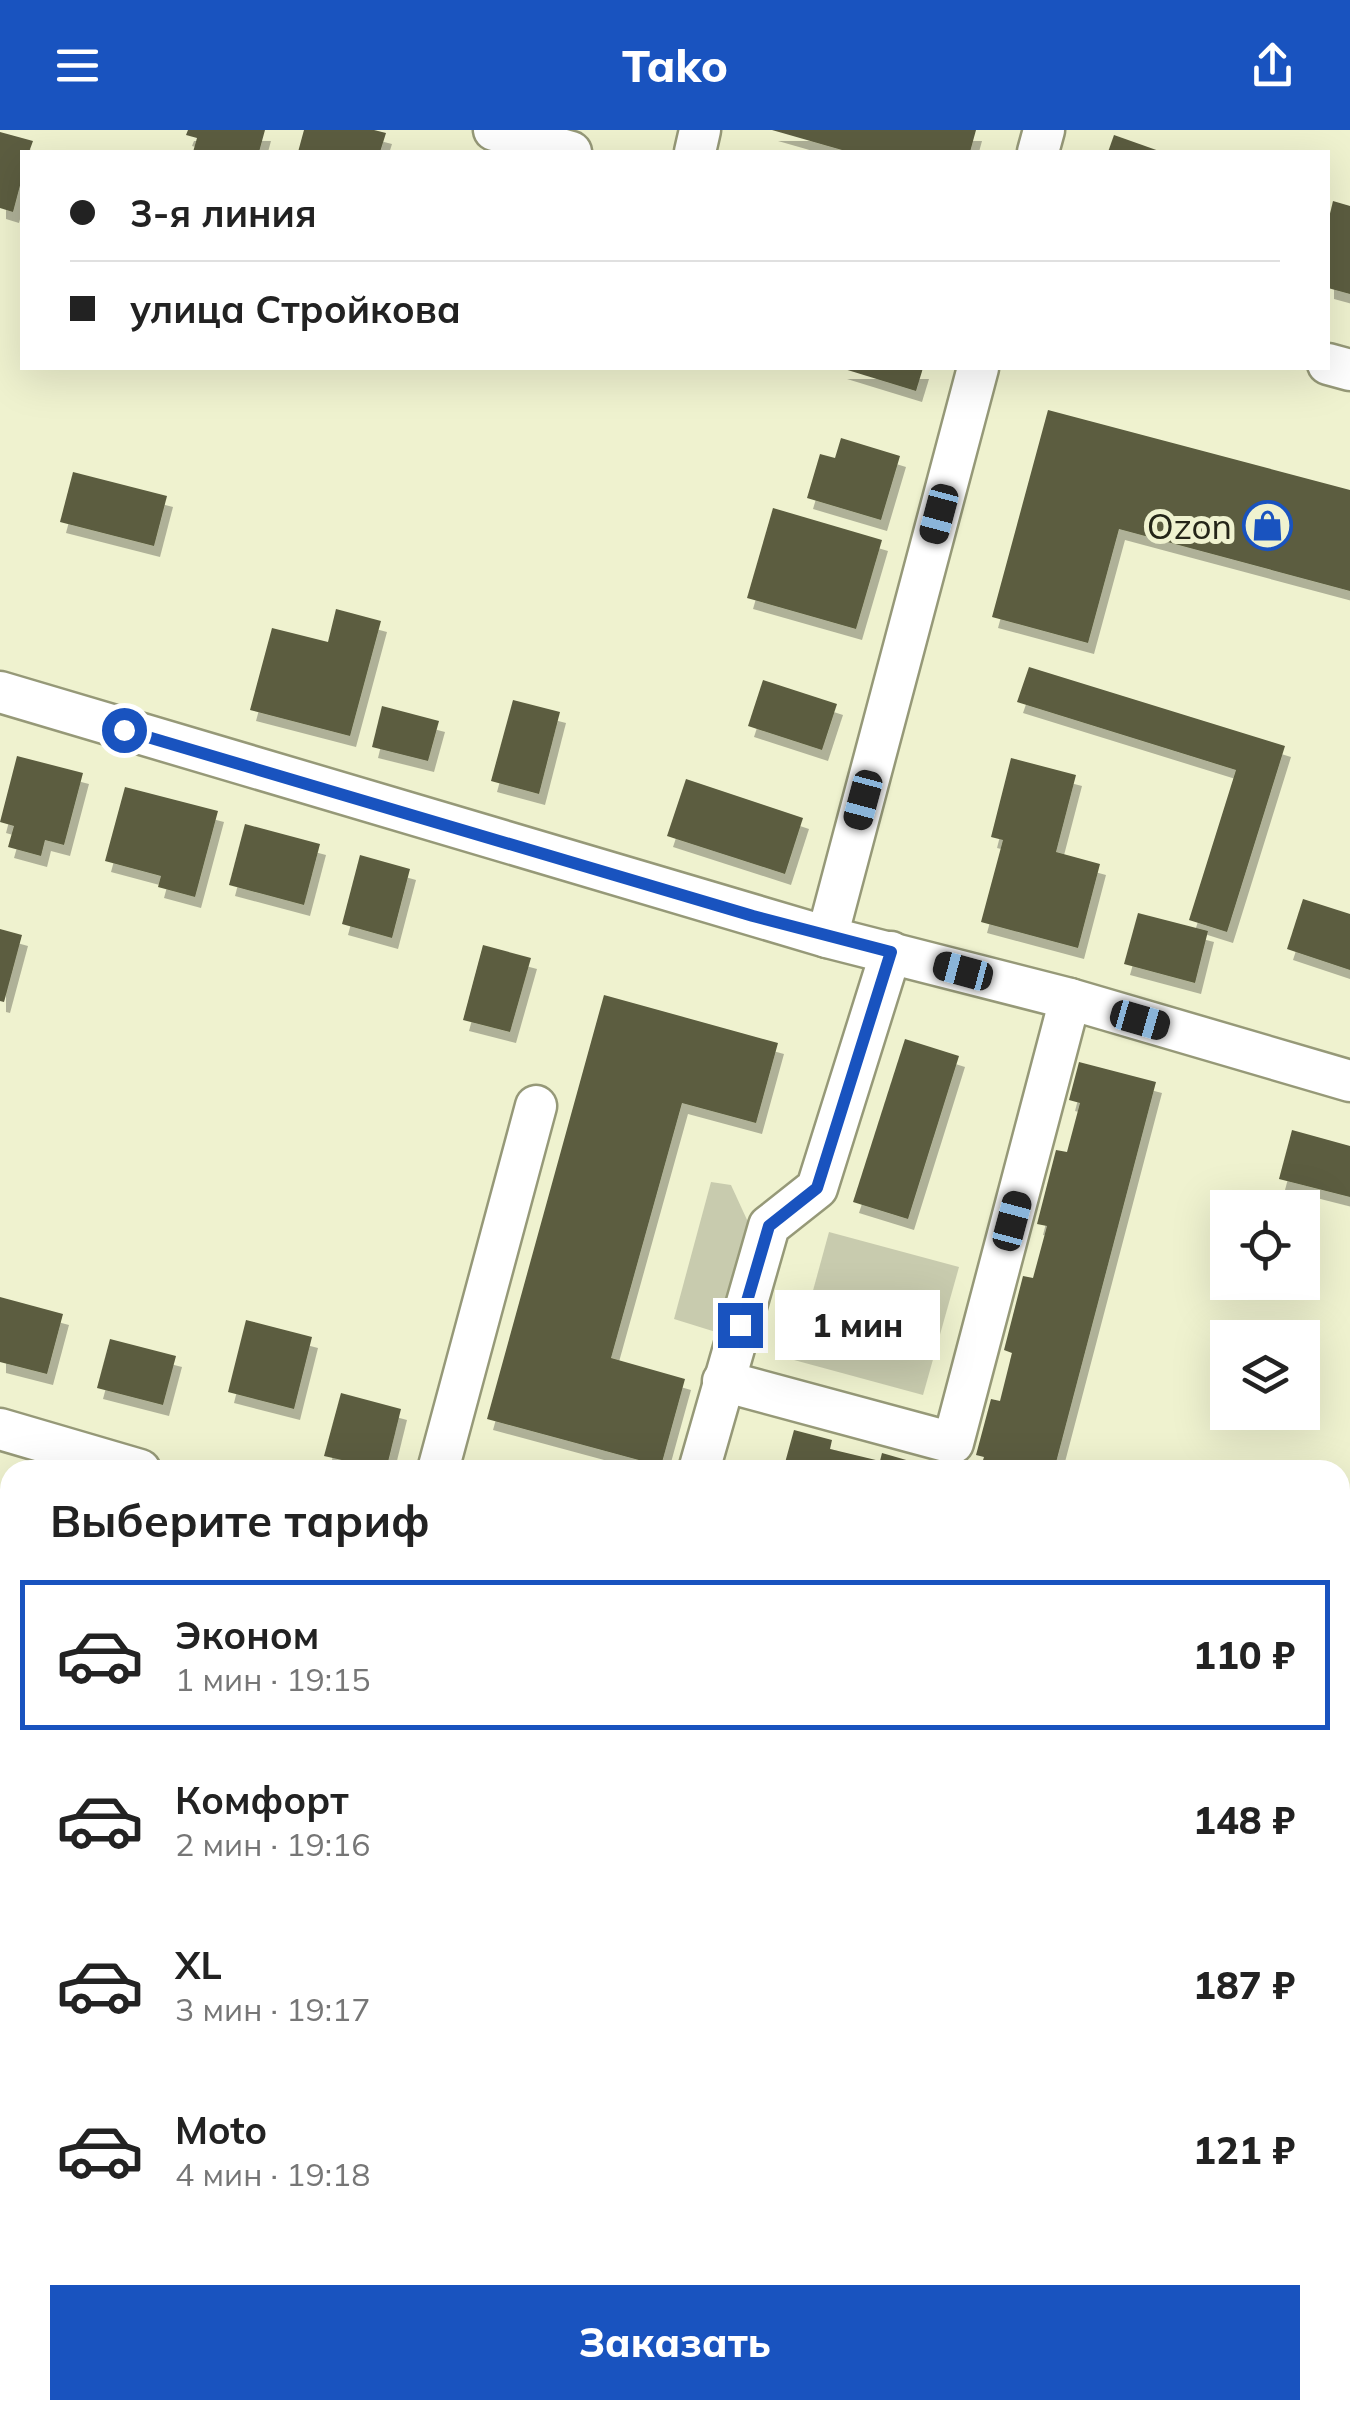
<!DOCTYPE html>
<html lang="ru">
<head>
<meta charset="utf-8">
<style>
  :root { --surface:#fff; --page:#f6f6f6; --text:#222; --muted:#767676; --line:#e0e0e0; --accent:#1953bf }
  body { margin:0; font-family:Mulish,sans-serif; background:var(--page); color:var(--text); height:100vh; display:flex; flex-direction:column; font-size:38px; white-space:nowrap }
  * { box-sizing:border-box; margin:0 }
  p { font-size:32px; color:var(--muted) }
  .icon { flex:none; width:55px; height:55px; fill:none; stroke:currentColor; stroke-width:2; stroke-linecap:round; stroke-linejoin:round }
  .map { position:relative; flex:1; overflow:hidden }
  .side { position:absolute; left:0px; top:1330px; width:1350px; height:960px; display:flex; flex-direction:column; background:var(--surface); border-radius:30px 30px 0 0; box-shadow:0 10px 40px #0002 }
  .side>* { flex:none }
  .hud { position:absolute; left:20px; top:20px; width:1310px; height:220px; border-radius:0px; box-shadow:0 10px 40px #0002; display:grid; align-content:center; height:220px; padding:0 50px; background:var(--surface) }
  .tools { position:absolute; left:1210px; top:1060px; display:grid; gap:20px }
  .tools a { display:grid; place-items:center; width:110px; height:110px; border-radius:0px; background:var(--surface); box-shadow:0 10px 40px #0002; font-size:50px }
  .end { position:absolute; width:45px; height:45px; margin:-22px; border:12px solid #1953bf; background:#fff; box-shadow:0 0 0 5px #fff }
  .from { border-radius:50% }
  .bubble { position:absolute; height:70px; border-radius:0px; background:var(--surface); box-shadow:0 10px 40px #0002; font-size:32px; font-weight:800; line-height:70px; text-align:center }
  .car { position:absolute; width:30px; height:60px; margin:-30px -15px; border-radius:12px; box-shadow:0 0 8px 2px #0007; background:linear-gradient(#222 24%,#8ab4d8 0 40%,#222 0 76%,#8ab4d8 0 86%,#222 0) }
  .hud b { display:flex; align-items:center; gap:35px; height:95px; font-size:38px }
  .hud b+b { border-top:2px solid var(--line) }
  .hud i { width:25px; height:25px; background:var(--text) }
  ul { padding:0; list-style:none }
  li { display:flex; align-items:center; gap:30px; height:150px; margin:0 20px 15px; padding:0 30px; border:5px solid transparent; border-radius:0px }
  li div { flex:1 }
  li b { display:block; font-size:38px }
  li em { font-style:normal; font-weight:800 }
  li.current { border-color:var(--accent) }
  li>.icon { width:90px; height:90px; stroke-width:1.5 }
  h2 { padding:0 50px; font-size:45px; line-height:120px }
  .primary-button { display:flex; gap:20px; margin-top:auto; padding:20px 50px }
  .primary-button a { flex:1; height:115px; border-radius:0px; background:var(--accent); color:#fff; font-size:40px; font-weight:800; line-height:115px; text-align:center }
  header { display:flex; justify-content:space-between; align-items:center; height:130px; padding:0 50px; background:var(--accent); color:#fff; font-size:45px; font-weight:800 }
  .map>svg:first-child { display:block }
  .green { fill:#c8cbae }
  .building { fill:#5b5d3f; filter:url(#shadow) }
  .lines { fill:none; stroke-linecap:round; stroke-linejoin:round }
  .minor-casing { stroke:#969978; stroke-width:45 }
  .path { stroke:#81836c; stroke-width:6; stroke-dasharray:5 5; stroke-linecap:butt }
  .minor { stroke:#fff; stroke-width:40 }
  .route { stroke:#1953bf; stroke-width:12 }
  .labels { text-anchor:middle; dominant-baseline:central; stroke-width:10; stroke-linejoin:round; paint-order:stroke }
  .poi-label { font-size:35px; fill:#242518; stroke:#eff2cf; text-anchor:end }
</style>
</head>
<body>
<header><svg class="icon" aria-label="menu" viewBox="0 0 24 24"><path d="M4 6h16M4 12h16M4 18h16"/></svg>Tako<svg class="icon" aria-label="share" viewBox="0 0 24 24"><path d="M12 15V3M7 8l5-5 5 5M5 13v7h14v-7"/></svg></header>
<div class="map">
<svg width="1350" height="2290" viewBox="0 0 1350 2290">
  <defs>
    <filter id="shadow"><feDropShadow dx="6" dy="11" stdDeviation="0" flood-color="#0004"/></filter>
  </defs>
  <rect width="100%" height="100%" fill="#eff2cf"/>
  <g class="green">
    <path d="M711 1052 731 1055 748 1092 719 1203 674 1189Z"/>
    <path d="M829 1102 959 1137 923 1265 794 1230Z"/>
  </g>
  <g class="building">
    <path d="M188 0H265L259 22H193L197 8 186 5Z"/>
    <path d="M304 0H374L386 3 380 22H298Z"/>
    <path d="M772 0H976L970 22H849Z"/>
    <path d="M0 2 33 11 29 22H22V48L13 82 0 78Z"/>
    <path d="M1114 5 1162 22H1108Z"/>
    <path d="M1333 71 1350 76V164L1328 158V92Z"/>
    <path d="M841 238H923L916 261Z"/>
    <path d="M1048 280 1350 360V461L1119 399 1088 513 992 487Z"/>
    <path d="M841 308 900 326 881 390 807 368 820 324 835 328Z"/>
    <path d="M73 342 167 366 154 416 60 392Z"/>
    <path d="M773 378 882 410 856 499 747 468Z"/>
    <path d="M336 479 381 491 350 606 250 580 272 498 328 512Z"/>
    <path d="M1029 537 1285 616 1227 802 1189 790 1236 640 1017 572Z"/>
    <path d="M763 550 837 574 822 620 748 596Z"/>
    <path d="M513 570 560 582 539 664 491 651Z"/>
    <path d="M382 576 439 591 428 631 372 617Z"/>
    <path d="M17 626 83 643 64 715 45 710 41 726 8 717 14 696 0 692Z"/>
    <path d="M1011 628 1076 645 1056 722 1100 734 1078 818 981 792 1003 710 991 707Z"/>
    <path d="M686 649 803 688 785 744 667 706Z"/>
    <path d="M125 657 218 681 195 767 158 757 161 746 105 731Z"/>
    <path d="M245 694 320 714 304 775 229 755Z"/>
    <path d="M360 725 410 739 392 808 342 794Z"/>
    <path d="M1303 769 1350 784V840L1287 819Z"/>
    <path d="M1138 783 1208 801 1195 853 1124 834Z"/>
    <path d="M0 799 22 805 4 872 0 871Z"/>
    <path d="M483 815 531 828 510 902 463 890Z"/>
    <path d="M604 865 778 913 756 993 682 973 611 1228 685 1249 661 1336 487 1289Z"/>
    <path d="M905 909 959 926 908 1089 853 1072Z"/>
    <path d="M1079 932 1156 952 1054 1340H980L984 1327 976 1325 991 1269 1000 1271 1012 1223 1004 1220 1023 1146 1033 1148 1047 1096 1037 1094 1056 1020 1067 1022 1080 973 1069 970Z"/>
    <path d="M1292 1000 1350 1016V1067L1279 1049Z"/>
    <path d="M0 1167 63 1184 47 1244 0 1232Z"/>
    <path d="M246 1190 312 1207 294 1279 228 1262Z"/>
    <path d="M110 1209 176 1226 163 1275 97 1258Z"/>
    <path d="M341 1263 401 1279 386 1340 324 1326Z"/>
    <path d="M794 1300 832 1310 830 1319 880 1331 882 1323 941 1340H783Z"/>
    <path d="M1350 1439V1495L1340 1493V1472Z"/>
    <path d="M1340 1560 1350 1562V1592L1343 1617 1340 1616Z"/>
    <path d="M1340 1734 1350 1737 1347 1790 1340 1788Z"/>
    <path d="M9 1848 10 1849V1960L0 1957V1882Z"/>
    <path d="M244 2280H320L317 2290H241Z"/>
    <path d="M609 2280H684L681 2290H606Z"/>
  </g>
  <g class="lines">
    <defs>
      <g id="minor">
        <path d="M494 0 571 22"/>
        <path d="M695 22 700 0"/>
        <path d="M1038 22 1044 0"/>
        <path d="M1328 234 1350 240"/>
        <path d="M0 562 827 807 1070 869 1350 951"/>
        <path d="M827 807 978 238"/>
        <path d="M723 1251 953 1313 1070 869"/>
        <path d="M0 1299 140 1340"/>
        <path d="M438 1340 536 976"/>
        <path d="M699 1340 769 1096 817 1058 891 822"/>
        <path d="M1340 1672 1350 1675"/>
        <path d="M0 1683 10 1648"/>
        <path d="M1340 2105 1350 2067"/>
        <path d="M198 2290 201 2280"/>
        <path d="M430 2290 433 2280"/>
        <path d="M566 2290 568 2280"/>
        <path d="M1291 2290 1294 2280"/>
      </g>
    </defs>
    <use href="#minor" class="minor-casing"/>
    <path class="path" d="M1340 1718 1350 1721"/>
    <use href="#minor" class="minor"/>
  </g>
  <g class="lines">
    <path class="route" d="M124 600 753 786 891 822 817 1058 769 1096 740 1195"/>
  </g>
  <defs>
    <symbol id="shop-ring" viewBox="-11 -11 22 22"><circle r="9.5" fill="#eff2cf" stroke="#1953bf" stroke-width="1.5"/><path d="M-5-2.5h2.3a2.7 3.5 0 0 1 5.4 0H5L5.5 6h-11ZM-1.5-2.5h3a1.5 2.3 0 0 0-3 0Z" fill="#1953bf"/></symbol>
  </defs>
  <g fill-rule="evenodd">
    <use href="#shop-ring" x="1240" y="368" width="55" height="55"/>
  </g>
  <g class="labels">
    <g class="poi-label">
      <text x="1232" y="396">Ozon</text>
    </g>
  </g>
</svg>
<div class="tools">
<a><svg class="icon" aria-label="locate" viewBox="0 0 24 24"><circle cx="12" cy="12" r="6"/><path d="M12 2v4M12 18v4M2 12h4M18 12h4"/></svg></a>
<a><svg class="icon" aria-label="layers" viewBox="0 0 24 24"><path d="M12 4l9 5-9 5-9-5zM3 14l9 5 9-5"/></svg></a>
</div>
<i class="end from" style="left:124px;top:600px"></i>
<i class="end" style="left:740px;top:1195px"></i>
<div class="bubble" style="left:775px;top:1160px;width:165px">1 мин</div>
<i class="car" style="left:939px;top:384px;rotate:195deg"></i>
<i class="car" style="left:863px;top:670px;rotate:195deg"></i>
<i class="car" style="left:963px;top:841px;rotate:285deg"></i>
<i class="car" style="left:1140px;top:890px;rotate:106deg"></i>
<i class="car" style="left:1012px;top:1091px;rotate:15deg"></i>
<div class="hud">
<b><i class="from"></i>3-я линия</b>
<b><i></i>улица Стройкова</b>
</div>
<section class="side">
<h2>Выберите тариф</h2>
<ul>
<li class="current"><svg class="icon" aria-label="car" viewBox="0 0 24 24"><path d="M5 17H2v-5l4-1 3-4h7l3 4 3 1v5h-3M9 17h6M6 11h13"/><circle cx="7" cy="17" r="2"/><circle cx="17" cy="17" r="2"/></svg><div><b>Эконом</b><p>1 мин · 19:15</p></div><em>110 ₽</em></li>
<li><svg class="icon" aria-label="car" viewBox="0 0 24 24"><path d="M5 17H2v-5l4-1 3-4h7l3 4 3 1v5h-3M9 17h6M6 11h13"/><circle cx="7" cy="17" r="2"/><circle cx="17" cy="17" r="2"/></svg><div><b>Комфорт</b><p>2 мин · 19:16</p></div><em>148 ₽</em></li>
<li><svg class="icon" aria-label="car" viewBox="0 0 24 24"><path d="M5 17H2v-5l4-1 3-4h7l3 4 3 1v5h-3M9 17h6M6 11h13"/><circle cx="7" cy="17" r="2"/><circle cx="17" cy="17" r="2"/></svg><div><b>XL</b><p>3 мин · 19:17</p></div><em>187 ₽</em></li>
<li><svg class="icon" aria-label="car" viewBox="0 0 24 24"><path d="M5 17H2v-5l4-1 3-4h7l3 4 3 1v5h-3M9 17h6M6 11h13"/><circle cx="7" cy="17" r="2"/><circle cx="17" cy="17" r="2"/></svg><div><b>Moto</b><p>4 мин · 19:18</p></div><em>121 ₽</em></li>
</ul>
<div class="primary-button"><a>Заказать</a></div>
</section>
</div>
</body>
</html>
